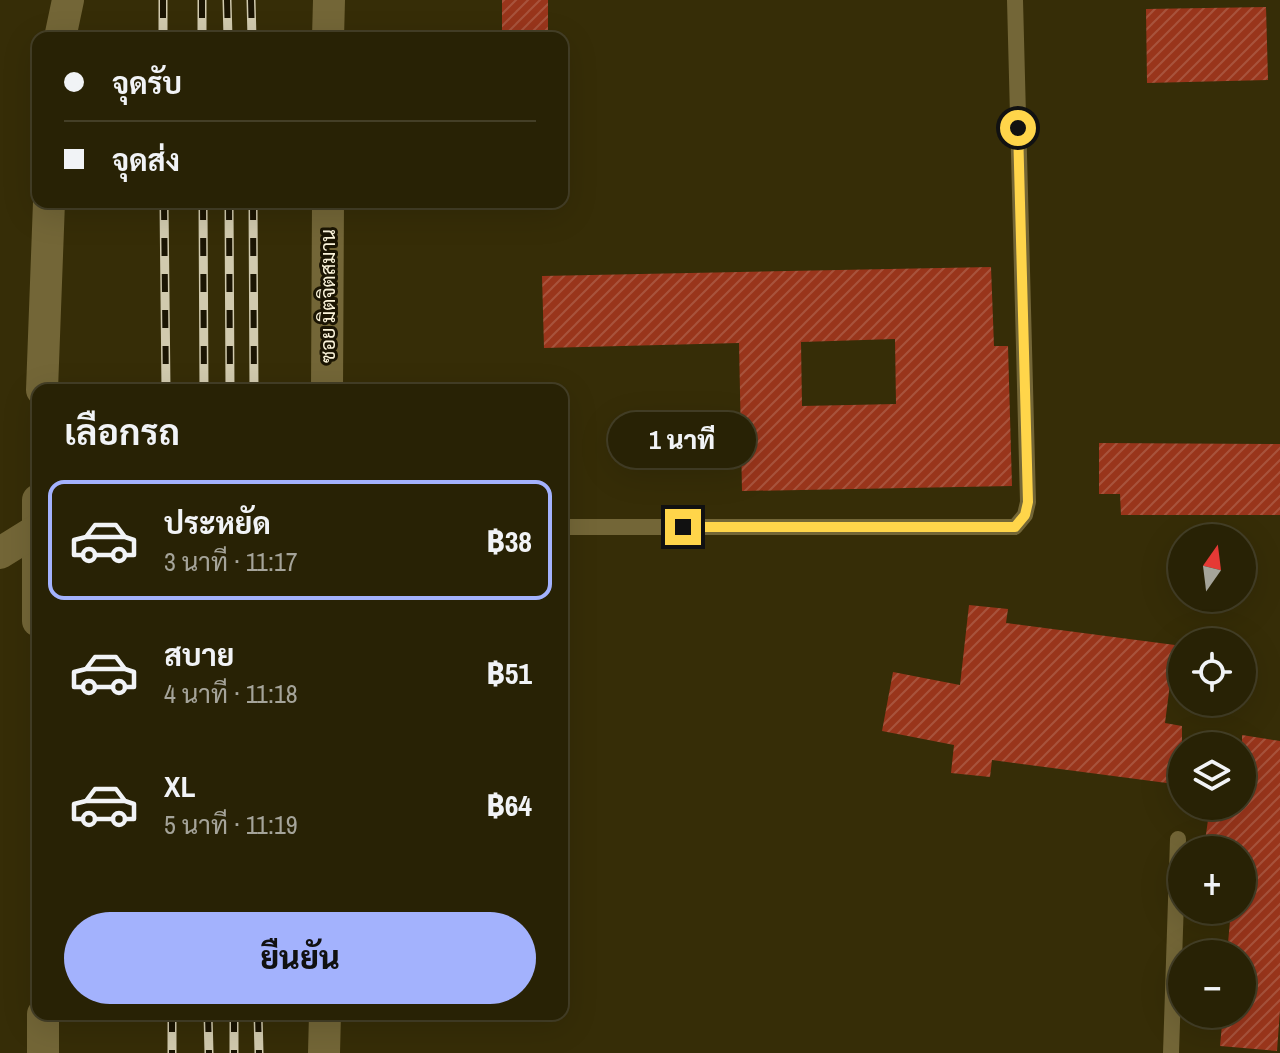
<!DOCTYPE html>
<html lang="th">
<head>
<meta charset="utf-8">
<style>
  :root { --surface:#282205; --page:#302a0f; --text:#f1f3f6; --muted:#a5a49a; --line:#443f27; --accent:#a3b2fd }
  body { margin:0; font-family:"Archivo Narrow",Sarabun,sans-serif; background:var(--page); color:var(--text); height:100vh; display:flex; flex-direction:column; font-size:30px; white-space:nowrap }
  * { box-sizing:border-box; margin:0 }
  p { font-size:26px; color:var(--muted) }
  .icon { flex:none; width:44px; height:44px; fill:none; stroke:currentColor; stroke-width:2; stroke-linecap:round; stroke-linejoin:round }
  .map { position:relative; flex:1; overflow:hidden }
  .side { position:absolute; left:32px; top:384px; width:536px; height:636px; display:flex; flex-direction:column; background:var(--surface); border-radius:16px; box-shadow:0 8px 32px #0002,0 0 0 2px var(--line) }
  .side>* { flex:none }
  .banner { position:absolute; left:32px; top:32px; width:536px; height:176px; border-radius:16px; box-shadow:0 8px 32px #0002,0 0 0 2px var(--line); display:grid; align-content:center; height:176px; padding:0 32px; background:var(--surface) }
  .needle { width:52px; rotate:14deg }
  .controls { position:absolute; left:1168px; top:524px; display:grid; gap:16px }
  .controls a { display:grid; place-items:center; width:88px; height:88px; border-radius:50%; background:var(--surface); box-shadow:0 8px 32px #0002,0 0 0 2px var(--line); font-size:40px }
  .end { position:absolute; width:36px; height:36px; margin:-18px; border:10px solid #ffd54a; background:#111; box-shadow:0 0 0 4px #111 }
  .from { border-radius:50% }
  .bubble { position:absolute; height:56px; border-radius:28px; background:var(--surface); box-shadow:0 8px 32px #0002,0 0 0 2px var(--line); font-size:26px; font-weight:800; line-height:56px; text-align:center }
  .banner b { display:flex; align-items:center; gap:28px; height:76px; font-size:30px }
  .banner b+b { border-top:2px solid var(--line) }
  .banner i { width:20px; height:20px; background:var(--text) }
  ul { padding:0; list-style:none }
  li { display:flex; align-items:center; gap:24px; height:120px; margin:0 16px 12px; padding:0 16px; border:4px solid transparent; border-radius:16px }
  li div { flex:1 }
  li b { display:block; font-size:30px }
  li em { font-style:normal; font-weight:800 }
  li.active { border-color:var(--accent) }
  li>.icon { width:72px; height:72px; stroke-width:1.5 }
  h2 { padding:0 32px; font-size:36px; line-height:96px }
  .primary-button { display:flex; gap:16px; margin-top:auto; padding:16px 32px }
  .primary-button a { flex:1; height:92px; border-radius:48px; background:var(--accent); color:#111; font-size:32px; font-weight:800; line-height:92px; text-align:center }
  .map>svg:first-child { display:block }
  .building { fill:url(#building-hatch); fill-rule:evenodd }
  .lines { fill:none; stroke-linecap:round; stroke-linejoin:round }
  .lane { stroke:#736637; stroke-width:16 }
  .street { stroke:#736637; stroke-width:32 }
  .rail-casing { stroke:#d1caae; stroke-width:9 }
  .rail { stroke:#1b1503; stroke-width:6; stroke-dasharray:18; stroke-linecap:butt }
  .route { stroke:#ffd54a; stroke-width:10 }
  .labels { text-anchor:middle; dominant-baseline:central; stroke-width:6; stroke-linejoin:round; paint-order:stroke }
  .street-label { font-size:20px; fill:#fbf4db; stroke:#1b1503 }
</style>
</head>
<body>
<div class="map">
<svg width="1280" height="1053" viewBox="0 0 1280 1053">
  <defs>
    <pattern id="building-hatch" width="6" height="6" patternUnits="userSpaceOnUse" patternTransform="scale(2)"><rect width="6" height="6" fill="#99351b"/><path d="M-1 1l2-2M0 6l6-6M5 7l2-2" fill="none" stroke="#a8533c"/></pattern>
  </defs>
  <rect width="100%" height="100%" fill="#362d07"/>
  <g class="building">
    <rect x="502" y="0" width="46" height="38"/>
    <path d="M1266 7 1268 80 1147 83 1146 9Z"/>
    <path d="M991 267 994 346H1008L1012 486 742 491 739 343 544 348 542 276ZM895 339 896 404 802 406 801 342Z"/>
    <path d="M1099 443 1280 444V515H1121L1120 494H1099Z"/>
    <path d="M969 605 1008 609 1006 623 1175 645 1165 723 1182 726V785L992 760 990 777 951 773 954 745 882 731 893 672 960 685Z"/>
    <path d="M1242 735 1280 741V1010L1277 1051 1220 1046 1223 1014H1242V954H1227L1231 910H1242V850L1204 848 1210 806H1242Z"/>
  </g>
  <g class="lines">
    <g class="lane">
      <path d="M562 527H1015L1025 515 1028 502 1015 0"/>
      <path d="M1171 1053 1178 839"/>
    </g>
    <g class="street">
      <path d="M60 38 68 0"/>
      <path d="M328 38 329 0"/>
      <path d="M42 390 49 202"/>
      <path d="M327 390 328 202"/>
      <path d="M38 500V621"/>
      <path d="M0 553 37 530"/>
      <path d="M43 1014V1053"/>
      <path d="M324 1053 325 1014"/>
    </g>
    <defs>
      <g id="rail">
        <path d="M163 0V38"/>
        <path d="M202 0V38"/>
        <path d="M227 0 228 38"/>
        <path d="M251 0 252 38"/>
        <path d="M164 202 166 390"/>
        <path d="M203 202 204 390"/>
        <path d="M229 202 230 390"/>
        <path d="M253 202 254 390"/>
        <path d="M172 1014V1053"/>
        <path d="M208 1014 209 1053"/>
        <path d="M234 1014V1053"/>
        <path d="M258 1014 259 1053"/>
      </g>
    </defs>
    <use href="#rail" class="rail-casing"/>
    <use href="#rail" class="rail"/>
  </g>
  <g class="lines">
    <path class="route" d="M683 527H1015L1025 515 1028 502 1018 128"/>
  </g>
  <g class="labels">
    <g class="street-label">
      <text transform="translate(327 296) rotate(-90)">ซอย มิตจิตสมาน</text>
    </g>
  </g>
</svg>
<div class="controls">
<a><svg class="needle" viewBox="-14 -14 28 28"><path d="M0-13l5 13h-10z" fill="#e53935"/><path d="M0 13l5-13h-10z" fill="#a5a49a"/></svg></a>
<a><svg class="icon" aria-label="locate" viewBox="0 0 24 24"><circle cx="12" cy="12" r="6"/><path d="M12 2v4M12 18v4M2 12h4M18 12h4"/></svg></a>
<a><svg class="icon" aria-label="layers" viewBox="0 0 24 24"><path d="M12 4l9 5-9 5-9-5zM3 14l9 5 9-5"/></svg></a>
<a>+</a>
<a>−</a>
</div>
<i class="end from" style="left:1018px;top:128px"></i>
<i class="end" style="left:683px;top:527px"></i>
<div class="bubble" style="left:608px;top:412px;width:148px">1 นาที</div>
<div class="banner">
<b><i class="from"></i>จุดรับ</b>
<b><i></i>จุดส่ง</b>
</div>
<section class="side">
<h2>เลือกรถ</h2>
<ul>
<li class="active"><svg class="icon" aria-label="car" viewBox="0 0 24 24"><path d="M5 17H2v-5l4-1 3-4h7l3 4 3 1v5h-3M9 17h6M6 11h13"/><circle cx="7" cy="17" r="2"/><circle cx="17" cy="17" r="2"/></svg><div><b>ประหยัด</b><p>3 นาที · 11:17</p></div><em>฿38</em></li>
<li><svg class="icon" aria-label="car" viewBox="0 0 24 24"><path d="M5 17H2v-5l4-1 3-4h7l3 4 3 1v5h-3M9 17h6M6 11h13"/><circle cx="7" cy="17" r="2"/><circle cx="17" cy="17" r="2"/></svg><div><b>สบาย</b><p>4 นาที · 11:18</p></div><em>฿51</em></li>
<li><svg class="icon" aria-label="car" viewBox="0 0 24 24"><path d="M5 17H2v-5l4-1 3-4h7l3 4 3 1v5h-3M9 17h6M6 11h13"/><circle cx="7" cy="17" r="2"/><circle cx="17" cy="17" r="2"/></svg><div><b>XL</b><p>5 นาที · 11:19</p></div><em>฿64</em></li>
</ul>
<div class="primary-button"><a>ยืนยัน</a></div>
</section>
</div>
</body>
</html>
